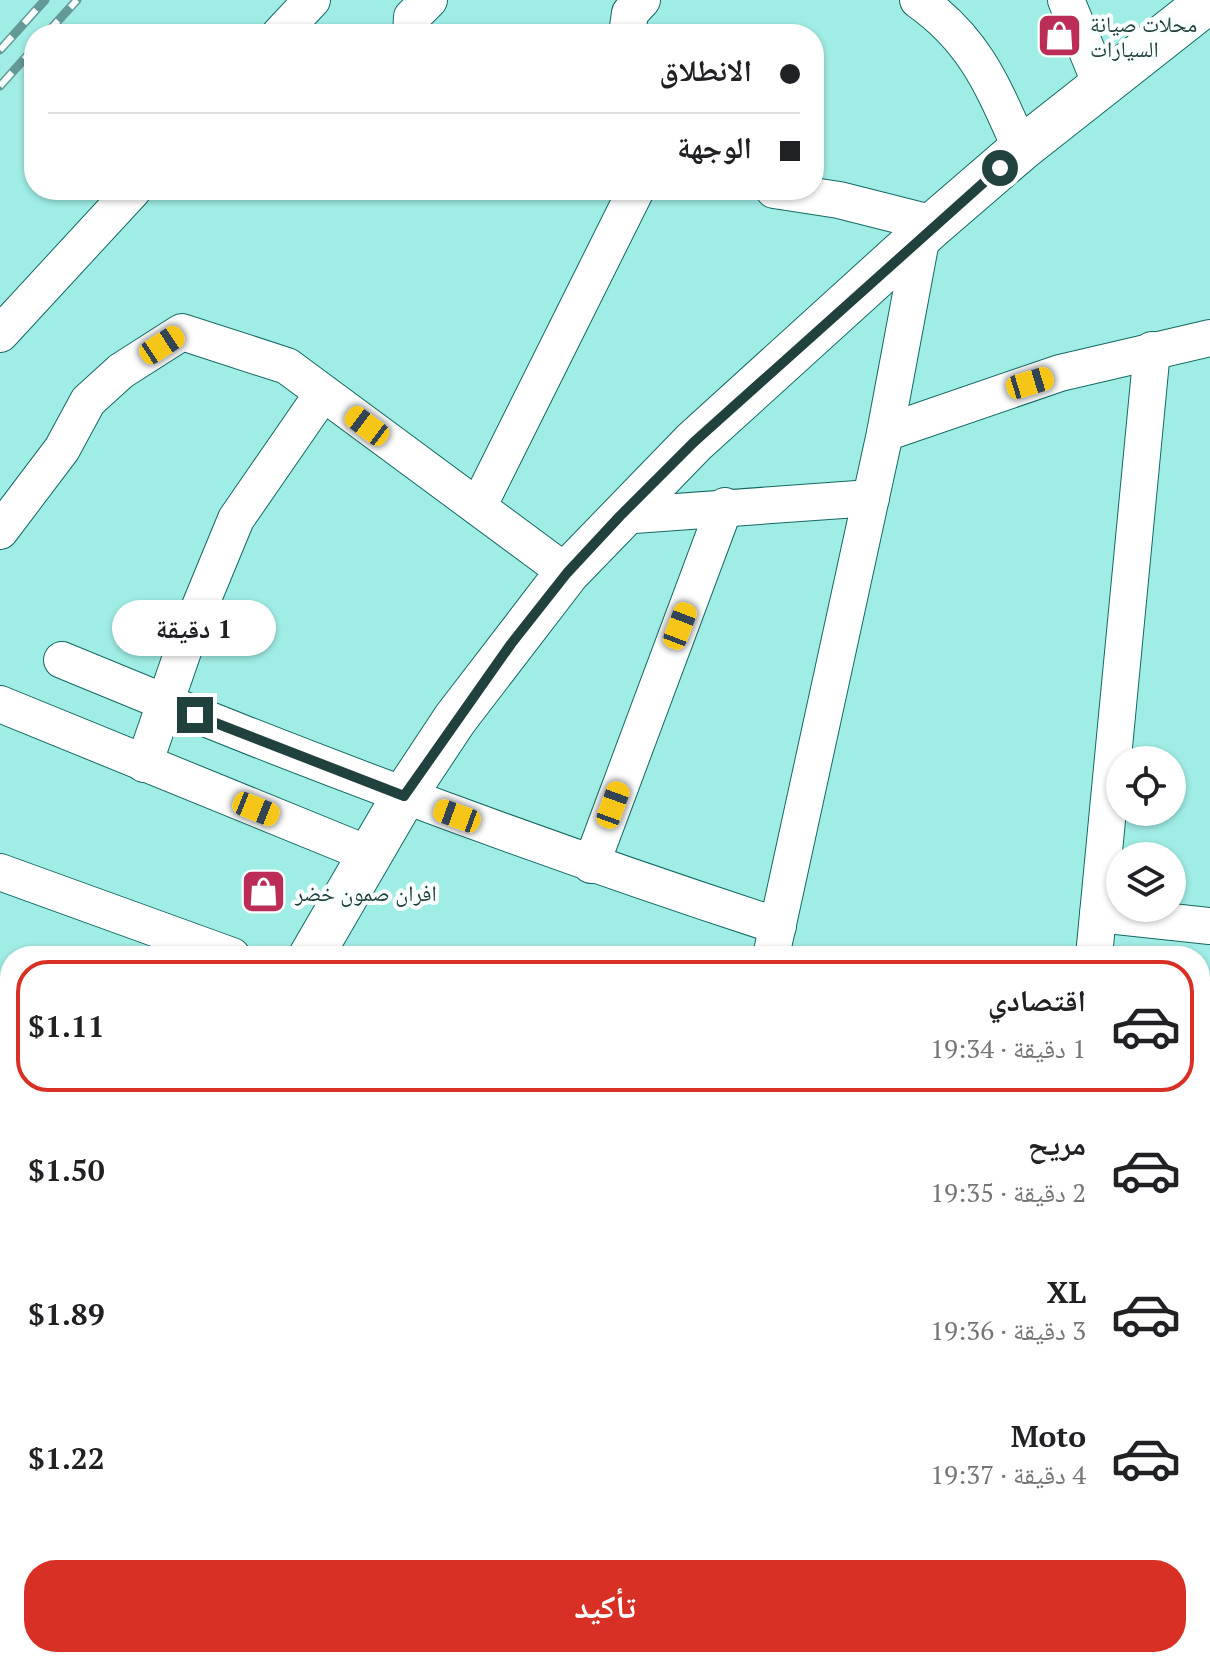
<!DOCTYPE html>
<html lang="ar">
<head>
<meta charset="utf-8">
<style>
  :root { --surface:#fff; --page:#f6f6f6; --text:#202124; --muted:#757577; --line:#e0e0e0; --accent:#d93025 }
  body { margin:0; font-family:"PT Serif","Noto Naskh Arabic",serif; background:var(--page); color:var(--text); direction:rtl; height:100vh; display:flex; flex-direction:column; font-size:30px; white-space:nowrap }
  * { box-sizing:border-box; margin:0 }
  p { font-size:26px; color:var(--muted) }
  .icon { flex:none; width:44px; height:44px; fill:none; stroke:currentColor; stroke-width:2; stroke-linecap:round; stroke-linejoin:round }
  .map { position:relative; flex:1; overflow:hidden; direction:ltr }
  .side { position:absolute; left:0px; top:946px; width:1210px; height:722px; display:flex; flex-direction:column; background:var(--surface); border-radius:32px 32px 0 0; box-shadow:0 2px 6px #0004; direction:rtl }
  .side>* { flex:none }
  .top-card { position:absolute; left:24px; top:24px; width:800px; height:176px; border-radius:32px; box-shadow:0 2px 6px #0004; direction:rtl; display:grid; align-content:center; height:176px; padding:0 24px; background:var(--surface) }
  .tools { position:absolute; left:1106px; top:746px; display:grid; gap:16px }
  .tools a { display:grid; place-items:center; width:80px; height:80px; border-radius:50%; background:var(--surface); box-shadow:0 2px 6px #0004; font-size:40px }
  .end { position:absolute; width:36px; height:36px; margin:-18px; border:10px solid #21413e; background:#fff; box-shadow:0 0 0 4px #fff }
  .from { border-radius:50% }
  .bubble { position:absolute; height:56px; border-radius:28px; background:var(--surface); box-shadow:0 2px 6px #0004; font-size:26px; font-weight:700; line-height:56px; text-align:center; direction:rtl }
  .car { position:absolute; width:24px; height:48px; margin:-24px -12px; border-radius:10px; box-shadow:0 0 6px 2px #0007; background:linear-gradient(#f5c518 24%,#345 0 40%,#f5c518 0 76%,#345 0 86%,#f5c518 0) }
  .top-card b { display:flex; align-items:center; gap:28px; height:76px; font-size:30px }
  .top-card b+b { border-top:2px solid var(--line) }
  .top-card i { width:20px; height:20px; background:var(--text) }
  ul { padding:14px 0 0; list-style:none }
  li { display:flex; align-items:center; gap:24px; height:132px; margin:0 16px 12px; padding:0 8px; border:4px solid transparent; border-radius:32px }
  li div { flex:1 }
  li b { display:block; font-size:30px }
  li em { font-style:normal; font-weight:700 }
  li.selected { border-color:var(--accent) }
  li>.icon { width:72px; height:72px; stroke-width:1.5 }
  .primary-button { display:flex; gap:16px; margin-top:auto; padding:16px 24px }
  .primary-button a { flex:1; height:92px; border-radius:32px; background:var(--accent); color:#fff; font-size:32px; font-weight:700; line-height:92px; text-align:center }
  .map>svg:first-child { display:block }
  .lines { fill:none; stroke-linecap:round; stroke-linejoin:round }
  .minor-casing { stroke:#136964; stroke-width:38 }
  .major-casing { stroke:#136964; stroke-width:46 }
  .minor { stroke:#fff; stroke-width:36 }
  .major { stroke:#fff; stroke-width:44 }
  .rail-casing { stroke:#639a95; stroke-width:9 }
  .rail { stroke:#f8fffe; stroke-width:6; stroke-dasharray:18; stroke-linecap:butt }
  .route { stroke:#21413e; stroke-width:10 }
  .labels { text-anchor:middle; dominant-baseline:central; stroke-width:8; stroke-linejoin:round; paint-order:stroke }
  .poi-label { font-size:22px; fill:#21413e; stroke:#f8fffe; text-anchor:start }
</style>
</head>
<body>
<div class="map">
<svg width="1210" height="1667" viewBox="0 0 1210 1667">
  <rect width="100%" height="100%" fill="#a0ede6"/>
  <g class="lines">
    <defs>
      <g id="minor">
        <path d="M918 0C976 41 993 87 1021 149"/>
        <path d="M1066 0 1102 87"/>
        <path d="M280 34 312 0"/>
        <path d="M411 34 412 17 429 0"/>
        <path d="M627 34 630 13 642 0"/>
        <path d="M774 190 839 200 934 224"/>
        <path d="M0 334 133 190"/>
        <path d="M885 433 1060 373 1210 338"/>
        <path d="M478 507 636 190"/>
        <path d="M620 516 871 498"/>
        <path d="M0 531 62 449 88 401 121 371 182 332 287 366 567 573"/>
        <path d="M62 660C297 758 536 847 778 926"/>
        <path d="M0 704 368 854"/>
        <path d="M144 764 191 628 236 519 323 393"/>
        <path d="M591 865 725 506"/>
        <path d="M0 872 232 956"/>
        <path d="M1098 914 1210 926"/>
        <path d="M771 956 885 433 922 235"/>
        <path d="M1094 956 1152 350"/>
        <path d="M1200 1309 1210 1310"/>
        <path d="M1200 1368 1210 1378"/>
        <path d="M1040 1658V1667"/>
        <path d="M1161 1658V1667"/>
        <path d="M0 1661 22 1667"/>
        <path d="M606 1667 608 1658"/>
        <path d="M801 1667 803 1658"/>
        <path d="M898 1667V1658"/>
      </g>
      <g id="major">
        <path d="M311 956 404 796 455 719 567 573 694 442 934 224 1021 149 1210 0"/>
        <path d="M0 1646 10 1621"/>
      </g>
    </defs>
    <use href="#minor" class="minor-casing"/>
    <use href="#major" class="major-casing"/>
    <use href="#minor" class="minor"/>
    <use href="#major" class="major"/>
    <defs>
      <g id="rail">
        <path d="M46 34 77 0"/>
        <path d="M0 50 45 0"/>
        <path d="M0 86 34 48"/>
      </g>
    </defs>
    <use href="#rail" class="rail-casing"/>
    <use href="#rail" class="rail"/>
  </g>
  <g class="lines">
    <path class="route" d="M195 715 404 796 511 644 567 573 620 516 694 442 1000 168"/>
  </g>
  <defs>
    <symbol id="shop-square" viewBox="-11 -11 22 22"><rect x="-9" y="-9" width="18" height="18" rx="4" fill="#bb2c56" stroke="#f8fffe"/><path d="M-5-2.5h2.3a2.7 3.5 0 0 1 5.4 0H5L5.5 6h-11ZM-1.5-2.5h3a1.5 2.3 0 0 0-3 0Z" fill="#fff"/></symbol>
  </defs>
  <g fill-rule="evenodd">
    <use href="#shop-square" x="1034" y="10" width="51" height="51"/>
    <use href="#shop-square" x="238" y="866" width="51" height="51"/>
  </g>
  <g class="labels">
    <g class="poi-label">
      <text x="1090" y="23">محلات صيانة<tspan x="1090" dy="25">السيارات</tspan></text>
      <text x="295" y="892">افران صمون خضر</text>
    </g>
  </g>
</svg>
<div class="tools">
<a><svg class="icon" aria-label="locate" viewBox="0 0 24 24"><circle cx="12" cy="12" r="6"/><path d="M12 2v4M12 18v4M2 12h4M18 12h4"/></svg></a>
<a><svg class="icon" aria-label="layers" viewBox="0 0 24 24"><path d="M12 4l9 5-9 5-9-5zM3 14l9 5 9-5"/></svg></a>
</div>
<i class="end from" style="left:1000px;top:168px"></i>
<i class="end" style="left:195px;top:715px"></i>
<div class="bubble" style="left:112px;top:600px;width:164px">1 دقيقة</div>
<i class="car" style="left:162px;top:345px;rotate:57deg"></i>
<i class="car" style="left:1030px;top:383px;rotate:73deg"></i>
<i class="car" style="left:367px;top:426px;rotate:307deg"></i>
<i class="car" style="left:680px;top:626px;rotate:21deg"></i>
<i class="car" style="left:613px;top:805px;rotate:20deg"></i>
<i class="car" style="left:256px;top:809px;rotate:112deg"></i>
<i class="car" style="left:457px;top:816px;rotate:290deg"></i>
<div class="top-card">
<b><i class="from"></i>الانطلاق</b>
<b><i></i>الوجهة</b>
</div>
<section class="side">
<ul>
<li class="selected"><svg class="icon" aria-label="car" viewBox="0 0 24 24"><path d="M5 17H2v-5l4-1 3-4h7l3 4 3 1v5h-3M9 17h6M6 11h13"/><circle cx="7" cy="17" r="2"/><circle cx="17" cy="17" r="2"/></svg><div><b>اقتصادي</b><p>1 دقيقة · 19:34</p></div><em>$1.11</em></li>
<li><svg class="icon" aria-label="car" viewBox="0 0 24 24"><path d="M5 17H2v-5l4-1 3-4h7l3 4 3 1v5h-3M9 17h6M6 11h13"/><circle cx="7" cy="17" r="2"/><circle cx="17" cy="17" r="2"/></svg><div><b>مريح</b><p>2 دقيقة · 19:35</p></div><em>$1.50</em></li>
<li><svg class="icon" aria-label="car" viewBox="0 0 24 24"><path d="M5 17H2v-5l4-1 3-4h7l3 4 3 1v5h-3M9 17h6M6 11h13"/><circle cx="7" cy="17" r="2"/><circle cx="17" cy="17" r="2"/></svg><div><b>XL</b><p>3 دقيقة · 19:36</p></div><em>$1.89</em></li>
<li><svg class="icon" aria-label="car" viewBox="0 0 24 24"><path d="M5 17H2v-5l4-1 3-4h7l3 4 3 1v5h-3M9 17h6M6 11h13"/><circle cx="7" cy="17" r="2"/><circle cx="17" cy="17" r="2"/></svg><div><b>Moto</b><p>4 دقيقة · 19:37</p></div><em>$1.22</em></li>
</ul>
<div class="primary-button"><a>تأكيد</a></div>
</section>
</div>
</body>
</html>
